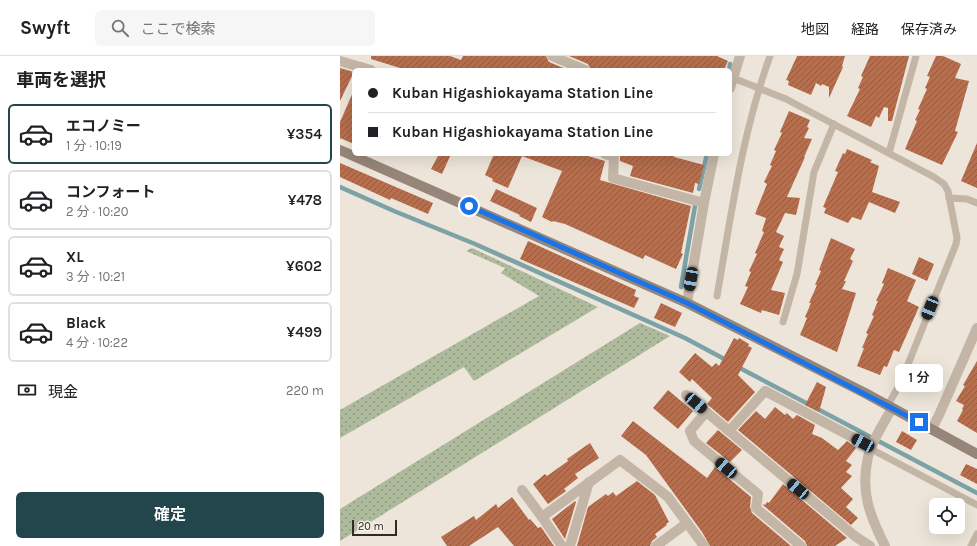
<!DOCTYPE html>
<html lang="ja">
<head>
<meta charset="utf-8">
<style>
  :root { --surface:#fff; --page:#f6f6f6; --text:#202124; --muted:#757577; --line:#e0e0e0; --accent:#22464c }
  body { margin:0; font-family:Karla,"Noto Sans JP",sans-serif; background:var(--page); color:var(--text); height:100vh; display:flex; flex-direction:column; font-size:15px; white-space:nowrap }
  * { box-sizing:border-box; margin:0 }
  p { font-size:13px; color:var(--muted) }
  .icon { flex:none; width:22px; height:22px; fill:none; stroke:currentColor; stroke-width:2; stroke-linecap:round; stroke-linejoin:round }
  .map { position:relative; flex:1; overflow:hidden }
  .sheet { display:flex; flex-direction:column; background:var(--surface); width:340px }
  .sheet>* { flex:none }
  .banner { position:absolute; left:12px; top:12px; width:380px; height:88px; border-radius:6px; box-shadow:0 4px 16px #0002; display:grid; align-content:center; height:88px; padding:0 16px; background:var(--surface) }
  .buttons { position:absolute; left:589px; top:442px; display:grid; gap:8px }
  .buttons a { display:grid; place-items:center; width:36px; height:36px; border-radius:6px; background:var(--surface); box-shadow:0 4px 16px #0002; font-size:20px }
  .scale { position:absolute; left:12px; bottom:10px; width:45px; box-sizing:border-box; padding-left:4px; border:2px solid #312a26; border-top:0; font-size:11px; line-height:14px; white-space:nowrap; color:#312a26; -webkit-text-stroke:3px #f6efe5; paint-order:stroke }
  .end { position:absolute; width:18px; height:18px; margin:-9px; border:5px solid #1a73e8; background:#fff; box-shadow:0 0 0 2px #fff }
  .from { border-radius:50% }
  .bubble { position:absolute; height:28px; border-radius:6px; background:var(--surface); box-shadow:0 4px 16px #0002; font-size:13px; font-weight:600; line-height:28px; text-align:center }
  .car { position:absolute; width:12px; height:24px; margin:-12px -6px; border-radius:5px; box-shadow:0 0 3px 1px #0007; background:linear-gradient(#222 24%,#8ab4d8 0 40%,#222 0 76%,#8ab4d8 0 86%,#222 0) }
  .banner b { display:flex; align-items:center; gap:14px; height:38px; font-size:15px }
  .banner b+b { border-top:1px solid var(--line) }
  .banner i { width:10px; height:10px; background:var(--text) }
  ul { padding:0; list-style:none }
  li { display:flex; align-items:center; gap:12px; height:60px; margin:0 8px 6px; padding:0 8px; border:2px solid var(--line); border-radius:6px }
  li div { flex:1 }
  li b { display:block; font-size:15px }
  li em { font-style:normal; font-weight:600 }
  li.active { border-color:var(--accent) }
  li>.icon { width:36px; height:36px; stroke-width:1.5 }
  h2 { padding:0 16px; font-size:18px; line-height:48px }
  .pay { display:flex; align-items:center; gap:10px; height:44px; padding:0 16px; font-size:15px }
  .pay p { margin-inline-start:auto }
  .button { display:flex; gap:8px; margin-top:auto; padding:8px 16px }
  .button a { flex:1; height:46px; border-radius:6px; background:var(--accent); color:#fff; font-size:16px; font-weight:600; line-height:46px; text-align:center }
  header { display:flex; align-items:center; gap:24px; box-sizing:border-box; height:56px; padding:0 20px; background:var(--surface); border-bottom:1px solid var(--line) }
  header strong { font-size:19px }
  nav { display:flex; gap:22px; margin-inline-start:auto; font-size:14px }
  .search { width:280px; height:36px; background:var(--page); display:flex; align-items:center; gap:10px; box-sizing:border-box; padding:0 14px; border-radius:6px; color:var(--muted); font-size:15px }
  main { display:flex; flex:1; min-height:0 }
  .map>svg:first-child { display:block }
  .grass { fill:url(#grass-dots) }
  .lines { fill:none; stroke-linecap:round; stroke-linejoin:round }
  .stream { stroke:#7ca1a6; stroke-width:4.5 }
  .building { fill:url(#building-hatch) }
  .service { stroke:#c3b6a7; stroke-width:7 }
  .minor { stroke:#c3b6a7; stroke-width:10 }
  .secondary { stroke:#968679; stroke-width:10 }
  .route { stroke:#1a73e8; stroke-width:5 }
</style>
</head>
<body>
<header>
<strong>Swyft</strong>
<div class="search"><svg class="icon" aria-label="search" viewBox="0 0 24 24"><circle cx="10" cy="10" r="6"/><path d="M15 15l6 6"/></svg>ここで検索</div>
<nav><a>地図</a><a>経路</a><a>保存済み</a></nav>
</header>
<main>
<section class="sheet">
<h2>車両を選択</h2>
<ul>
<li class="active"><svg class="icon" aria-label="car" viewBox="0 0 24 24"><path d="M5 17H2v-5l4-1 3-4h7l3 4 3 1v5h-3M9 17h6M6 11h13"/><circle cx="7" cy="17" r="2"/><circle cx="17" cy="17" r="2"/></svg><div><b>エコノミー</b><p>1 分 · 10:19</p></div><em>¥354</em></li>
<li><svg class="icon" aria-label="car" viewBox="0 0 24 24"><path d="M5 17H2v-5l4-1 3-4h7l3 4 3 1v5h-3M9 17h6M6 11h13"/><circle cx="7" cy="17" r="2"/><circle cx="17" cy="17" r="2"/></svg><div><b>コンフォート</b><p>2 分 · 10:20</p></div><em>¥478</em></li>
<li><svg class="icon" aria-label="car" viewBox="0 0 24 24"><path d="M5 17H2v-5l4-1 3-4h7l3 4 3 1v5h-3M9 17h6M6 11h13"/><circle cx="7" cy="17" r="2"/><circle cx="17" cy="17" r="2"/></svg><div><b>XL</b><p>3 分 · 10:21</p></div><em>¥602</em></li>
<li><svg class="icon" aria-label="car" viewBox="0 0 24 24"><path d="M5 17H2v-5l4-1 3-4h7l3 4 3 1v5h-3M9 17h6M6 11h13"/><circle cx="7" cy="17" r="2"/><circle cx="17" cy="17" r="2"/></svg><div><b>Black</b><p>4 分 · 10:22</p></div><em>¥499</em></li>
</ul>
<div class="pay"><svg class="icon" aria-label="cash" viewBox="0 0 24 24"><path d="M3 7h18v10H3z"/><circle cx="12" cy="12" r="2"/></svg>現金<p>220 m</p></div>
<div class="button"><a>確定</a></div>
</section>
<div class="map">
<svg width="637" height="490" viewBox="0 0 637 490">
  <defs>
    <pattern id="grass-dots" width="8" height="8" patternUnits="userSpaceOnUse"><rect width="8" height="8" fill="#adba9b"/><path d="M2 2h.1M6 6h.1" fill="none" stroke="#8d977e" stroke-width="1.8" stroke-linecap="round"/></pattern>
    <pattern id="building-hatch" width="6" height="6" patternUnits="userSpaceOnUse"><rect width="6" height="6" fill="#b56f4f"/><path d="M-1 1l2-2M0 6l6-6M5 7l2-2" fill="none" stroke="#945b41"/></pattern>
  </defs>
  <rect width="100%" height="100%" fill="#ede5d9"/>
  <g class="grass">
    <path d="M132 192 258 251 134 325 124 311 0 382V354L199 240 161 217 165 212 126 195Z"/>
    <path d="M300 267 330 280 0 485V453Z"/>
  </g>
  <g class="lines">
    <g class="stream">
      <path d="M389 14 390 8"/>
      <path d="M0 131 54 155 135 188 345 282 388 305"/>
      <path d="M359 133 367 98"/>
      <path d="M341 231 355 150"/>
      <path d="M396 310 637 437"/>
    </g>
  </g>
  <g class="building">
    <path d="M31 0H110L121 4 123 0H206L209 6 228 14H60V12L31 3Z"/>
    <path d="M229 0H377L388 5 384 14H251L248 8Z"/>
    <path d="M457 0H505L502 10 503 11 489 42V31L482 28 481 30 476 27 471 39 448 29 449 25 446 24Z"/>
    <path d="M530 0H569L552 65H548V52L544 51 539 62 536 60 531 71 507 60 520 33 518 32 523 21 521 20Z"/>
    <path d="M596 0H603L621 8 615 22 629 25 615 75 618 76 602 109 565 93 577 65 575 64 580 54 578 53 587 33 585 32 590 21 587 20Z"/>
    <path d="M0 12 14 16 0 45Z"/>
    <path d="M14 34V88L0 82V66Z"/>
    <path d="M449 55 470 64 467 71 469 72 464 82 472 83 464 101H465L447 141 460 142 456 159 445 157 436 176 444 180 439 191 444 193 439 204 443 206 431 234 445 237 439 259 422 254 421 257 400 248 408 231 405 230 411 216 409 215 417 198 415 197 424 176 422 175 426 162 415 158 427 128 424 126 432 110 430 109 436 95 434 94 442 77 440 76Z"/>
    <path d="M637 87V132L621 125Z"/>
    <path d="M507 93 532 104 530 106 539 110 532 136 560 146 555 157 529 146 521 164 512 161 508 167 484 157 486 152 483 151 498 116 495 115 503 97 505 98Z"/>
    <path d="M99 98H111L102 118 91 113Z"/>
    <path d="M154 98H241L265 105 260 124 351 150 341 197 343 198 336 213 305 199 303 203 225 168 213 165 212 166 202 161 222 115 182 100 168 132 152 125 153 123 145 119Z"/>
    <path d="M280 98H335L334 101 364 109 359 128 355 127 353 137 290 120 293 110 280 105Z"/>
    <path d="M0 107 93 147 88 158 51 142 50 144 0 121Z"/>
    <path d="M156 133 197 152 191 166 179 160 180 159 150 145Z"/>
    <path d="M491 182 515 193 510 203 513 205 504 225H506L502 233 516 237 497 296 460 279 467 262 465 261 471 247H469L477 229H475L481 215 479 214Z"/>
    <path d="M188 185 296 234 294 240 299 242 294 252 180 203Z"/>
    <path d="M579 201 594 208 587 225 572 218Z"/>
    <path d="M548 212 576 224 567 245 579 251 559 296 554 294 547 311 544 310 540 319 517 310 524 292H522L528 278 526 277 534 260 532 259 538 245H536L544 228 542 227Z"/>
    <path d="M321 247 342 257 335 271 314 262Z"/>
    <path d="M394 282 398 284 399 282 409 288 408 290 412 292 398 319 415 336 388 366 367 348 372 342 352 323 350 326 339 316 355 297 372 311 376 307 379 310Z"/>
    <path d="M637 305V377L617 365 623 354 622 353 624 349 616 345 625 330 623 329Z"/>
    <path d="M477 326 486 331 479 356 465 349Z"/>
    <path d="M328 334 353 355 338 373 313 352Z"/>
    <path d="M435 351 445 359 447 357 453 363 457 359 475 369 472 378 482 382 498 394 507 385 516 392 506 405 512 409 506 416 512 420 501 432 513 443 506 451 518 462 511 469 398 374 416 355 425 363Z"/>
    <path d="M293 365 367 422 375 411 411 441 410 451 412 457 451 490H370L362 476 306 399 281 380Z"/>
    <path d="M378 374 402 394 390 406 366 387Z"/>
    <path d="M562 375 577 384 571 394 556 386Z"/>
    <path d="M250 387 259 402 235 418 238 422 224 433 226 435 208 448 193 428 205 418 207 420 228 405 227 403Z"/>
    <path d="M626 408 637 413V428L620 419Z"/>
    <path d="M297 425 315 439 329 466 326 468 327 469 315 478 317 481 312 485 310 490H237L248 451 266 438 268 440 273 436 276 440Z"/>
    <path d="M443 428 507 482 495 490H467L465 485 423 449V448L425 449 427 446 429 447Z"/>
    <path d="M172 441 189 464 190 463 198 472 201 471 214 490H174L158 471 129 490H107L101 481 134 460 136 464 156 448 158 452Z"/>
    <path d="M235 445 236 446 225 483 212 463Z"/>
  </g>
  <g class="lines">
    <g class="service">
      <path d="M393 22 446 43 594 121 604 128 608 135 617 182 616 188 561 326 548 349"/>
      <path d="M549 97 576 0"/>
      <path d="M609 142 627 143 637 147"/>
      <path d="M377 240C391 160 402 77 430 0"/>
      <path d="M443 266 457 218 474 116 494 68"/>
      <path d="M531 393 637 449"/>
      <path d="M631 490 637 478"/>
    </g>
    <g class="minor">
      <path d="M212 0 245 14"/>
      <path d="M0 5 31 14"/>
      <path d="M390 32 400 0"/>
      <path d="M265 98 274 101 273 122 364 147"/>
      <path d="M347 247 364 147 374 98"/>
      <path d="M346 339 516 481 530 490"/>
      <path d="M366 356 350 375 354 385 418 438 416 452 461 490"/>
      <path d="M592 373 599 359 637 272"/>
      <path d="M389 375 425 335 531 391"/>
      <path d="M182 434 202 461"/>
      <path d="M222 490 202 461 280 404 328 441 364 490"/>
      <path d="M230 490 249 426"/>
      <path d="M316 490 347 467"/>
      <path d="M545 490C530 460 520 436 528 401 532 384 544 367 552 352"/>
    </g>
    <path class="secondary" d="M0 94 347 247 525 337 637 398"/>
  </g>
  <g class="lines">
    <path class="route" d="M129 150 347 247 579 366"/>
  </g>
</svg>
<div class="buttons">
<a><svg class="icon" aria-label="locate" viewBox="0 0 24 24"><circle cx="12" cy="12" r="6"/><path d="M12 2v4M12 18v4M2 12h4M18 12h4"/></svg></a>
</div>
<div class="scale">20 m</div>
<i class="end from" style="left:129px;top:150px"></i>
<i class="end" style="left:579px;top:366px"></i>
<div class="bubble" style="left:555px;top:308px;width:48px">1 分</div>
<i class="car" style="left:351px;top:223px;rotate:190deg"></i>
<i class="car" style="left:590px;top:252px;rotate:202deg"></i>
<i class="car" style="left:356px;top:347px;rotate:130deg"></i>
<i class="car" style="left:523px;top:387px;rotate:298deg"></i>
<i class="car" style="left:386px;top:412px;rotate:311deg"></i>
<i class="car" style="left:458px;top:433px;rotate:310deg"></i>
<div class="banner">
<b><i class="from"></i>Kuban Higashiokayama Station Line</b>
<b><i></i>Kuban Higashiokayama Station Line</b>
</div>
</div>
</main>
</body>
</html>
